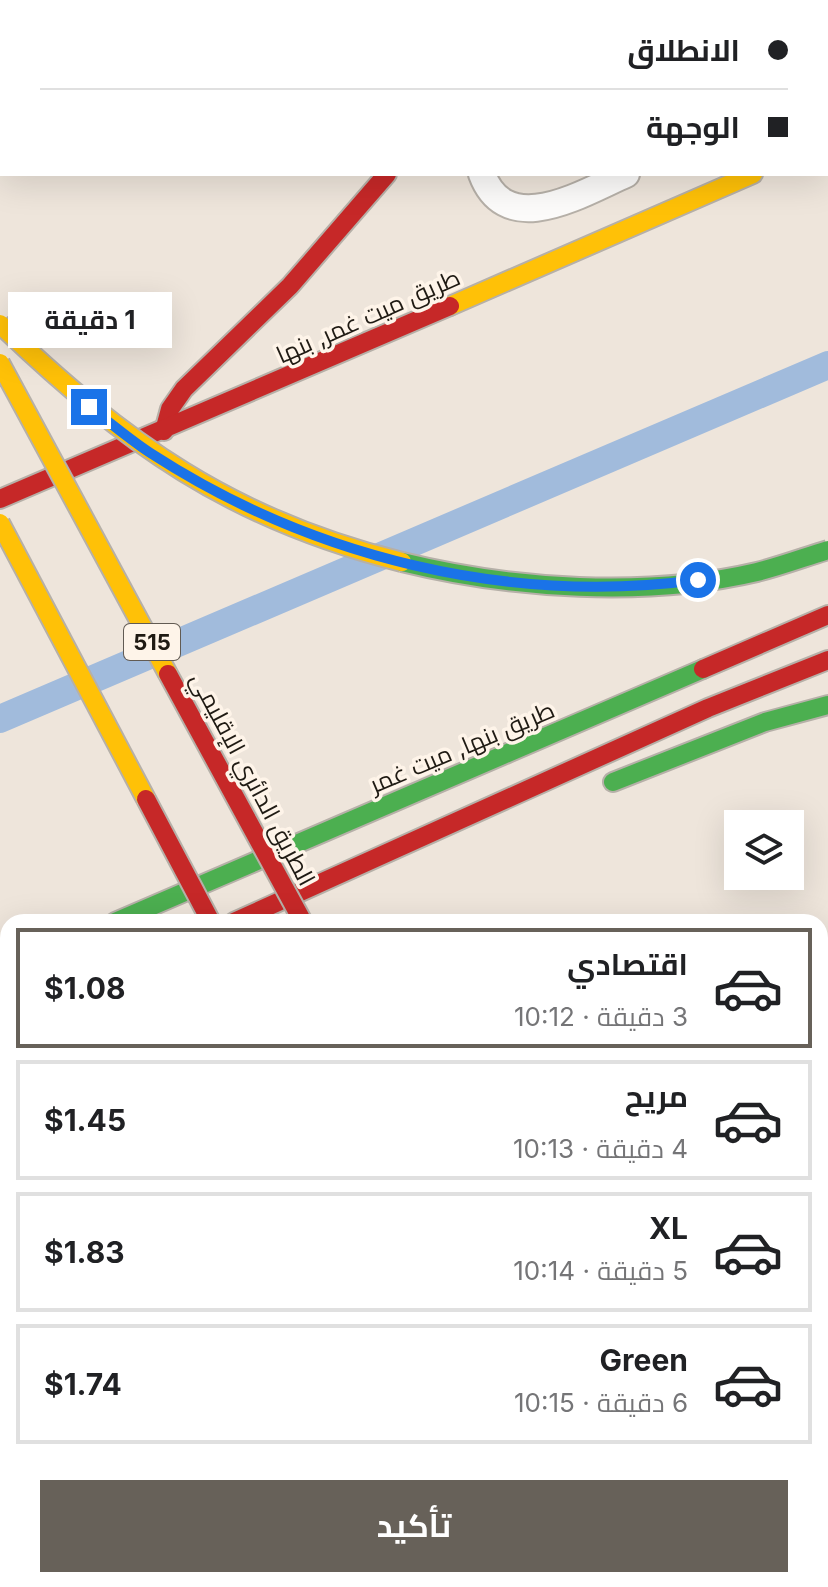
<!DOCTYPE html>
<html lang="ar">
<head>
<meta charset="utf-8">
<style>
  :root { --surface:#fff; --page:#f2f2f2; --text:#202124; --muted:#757577; --line:#e0e0e0; --accent:#676159 }
  body { margin:0; font-family:Inter,Cairo,sans-serif; background:var(--page); color:var(--text); direction:rtl; height:100vh; display:flex; flex-direction:column; font-size:30px; white-space:nowrap }
  * { box-sizing:border-box; margin:0 }
  p { font-size:26px; color:var(--muted) }
  .icon { flex:none; width:44px; height:44px; fill:none; stroke:currentColor; stroke-width:2; stroke-linecap:round; stroke-linejoin:round }
  .map { position:relative; flex:1; overflow:hidden; direction:ltr }
  .details { position:absolute; left:0px; top:914px; width:828px; height:674px; display:flex; flex-direction:column; background:var(--surface); border-radius:24px 24px 0 0; box-shadow:0 8px 32px #0002; direction:rtl }
  .details>* { flex:none }
  .top-card { position:absolute; left:0px; top:0px; width:828px; height:176px; box-shadow:0 8px 32px #0002; direction:rtl; display:grid; align-content:center; height:176px; padding:0 40px; background:var(--surface) }
  .controls { position:absolute; left:724px; top:810px; display:grid; gap:16px }
  .controls a { display:grid; place-items:center; width:80px; height:80px; border-radius:0px; background:var(--surface); box-shadow:0 8px 32px #0002; font-size:40px }
  .end { position:absolute; width:36px; height:36px; margin:-18px; border:10px solid #1a73e8; background:#fff; box-shadow:0 0 0 4px #fff }
  .from { border-radius:50% }
  .bubble { position:absolute; height:56px; border-radius:0px; background:var(--surface); box-shadow:0 8px 32px #0002; font-size:26px; font-weight:700; line-height:56px; text-align:center; direction:rtl }
  .top-card b { display:flex; align-items:center; gap:28px; height:76px; font-size:30px }
  .top-card b+b { border-top:2px solid var(--line) }
  .top-card i { width:20px; height:20px; background:var(--text) }
  ul { padding:14px 0 0; list-style:none }
  li { display:flex; align-items:center; gap:24px; height:120px; margin:0 16px 12px; padding:0 24px; border:4px solid var(--line); border-radius:0px }
  li div { flex:1 }
  li b { display:block; font-size:30px }
  li em { font-style:normal; font-weight:700 }
  li.active { border-color:var(--accent) }
  li>.icon { width:72px; height:72px; stroke-width:1.5 }
  .action { display:flex; gap:16px; margin-top:auto; padding:16px 40px }
  .action a { flex:1; height:92px; border-radius:0px; background:var(--accent); color:#fff; font-size:32px; font-weight:700; line-height:92px; text-align:center }
  .map>svg:first-child { display:block }
  .lines { fill:none; stroke-linecap:round; stroke-linejoin:round }
  .canal { stroke:#a1bbdc; stroke-width:28 }
  .street-casing { stroke:#b6b0a8; stroke-width:30 }
  .fast-casing { stroke:#b6b0a8; stroke-width:22 }
  .slow-casing { stroke:#b6b0a8; stroke-width:22 }
  .jam-casing { stroke:#b6b0a8; stroke-width:22 }
  .street { stroke:#fcfbfa; stroke-width:26 }
  .fast { stroke:#4caf50; stroke-width:18 }
  .slow { stroke:#ffc107; stroke-width:18 }
  .jam { stroke:#c62828; stroke-width:18 }
  .fast-bridge-casing { stroke:#b6b0a8; stroke-width:22; stroke-linecap:butt }
  .slow-bridge-casing { stroke:#b6b0a8; stroke-width:22; stroke-linecap:butt }
  .jam-bridge-casing { stroke:#b6b0a8; stroke-width:22; stroke-linecap:butt }
  .fast-bridge { stroke:#4caf50; stroke-width:18 }
  .slow-bridge { stroke:#ffc107; stroke-width:18 }
  .jam-bridge { stroke:#c62828; stroke-width:18 }
  .route { stroke:#1a73e8; stroke-width:10 }
  .labels { text-anchor:middle; dominant-baseline:central; stroke-width:7; stroke-linejoin:round; paint-order:stroke }
  .shield { fill:#fef4e9; stroke:#625b53; stroke-width:2 }
  .shield-label { font-size:22px; font-weight:bold; fill:#1f1a13 }
  .street-label { font-size:24px; fill:#1f1a13; stroke:#fef4e9 }
</style>
</head>
<body>
<div class="map">
<svg width="828" height="1587" viewBox="0 0 828 1587">
  <rect width="100%" height="100%" fill="#eee5db"/>
  <g class="lines">
    <path class="canal" d="M0 719 828 365"/>
    <defs>
      <g id="street">
        <path d="M532 2V0"/>
        <path d="M826 88 828 87"/>
        <path d="M482 174C507 241 584 192 626 174"/>
      </g>
      <g id="fast">
        <path d="M826 142 828 141"/>
        <path d="M613 782 765 722 828 705"/>
        <path d="M115 922 703 669"/>
        <path d="M0 1319 8 1338"/>
        <path d="M113 1580 116 1587"/>
        <path d="M407 1587 409 1580"/>
      </g>
      <g id="slow">
        <path d="M489 2 490 0"/>
        <path d="M450 306 753 174"/>
        <path d="M0 971 8 968"/>
        <path d="M820 1474 828 1476"/>
        <path d="M571 1580 575 1587"/>
        <path d="M662 1580 666 1587"/>
      </g>
      <g id="jam">
        <path d="M164 431 170 409 184 389 290 286 387 174"/>
        <path d="M0 499 450 306"/>
        <path d="M703 669 828 615"/>
        <path d="M234 922 708 708 828 660"/>
        <path d="M0 1026 8 1022"/>
      </g>
    </defs>
    <use href="#street" class="street-casing"/>
    <use href="#fast" class="fast-casing"/>
    <use href="#slow" class="slow-casing"/>
    <use href="#jam" class="jam-casing"/>
    <use href="#street" class="street"/>
    <use href="#fast" class="fast"/>
    <use href="#slow" class="slow"/>
    <use href="#jam" class="jam"/>
    <defs>
      <path id="fast-bridge" d="M402 562C512 589 646 598 757 572 781 566 805 557 828 550"/>
      <g id="slow-bridge">
        <path d="M0 324C124 443 232 520 402 562"/>
        <path d="M0 363 168 674"/>
        <path d="M0 523 146 799"/>
      </g>
      <g id="jam-bridge">
        <path d="M168 674 303 922"/>
        <path d="M146 799 211 922"/>
      </g>
    </defs>
    <use href="#fast-bridge" class="fast-bridge-casing"/>
    <use href="#slow-bridge" class="slow-bridge-casing"/>
    <use href="#jam-bridge" class="jam-bridge-casing"/>
    <use href="#fast-bridge" class="fast-bridge"/>
    <use href="#slow-bridge" class="slow-bridge"/>
    <use href="#jam-bridge" class="jam-bridge"/>
  </g>
  <g class="lines">
    <path class="route" d="M89 407C110 422 130 440 152 454 313 558 508 605 698 580"/>
  </g>
  <g class="labels">
    <rect class="shield" x="124" y="624" width="56" height="36" rx="6"/>
    <g class="shield-label">
      <text x="152" y="642">515</text>
    </g>
    <g class="street-label">
      <text transform="translate(368 316) rotate(-24)">طريق ميت غمر, بنها</text>
      <text transform="translate(462 747) rotate(-23)">طريق بنها, ميت غمر</text>
      <text transform="translate(253 779) rotate(62)">الطريق الدائري الإقليمي</text>
    </g>
  </g>
</svg>
<div class="controls">
<a><svg class="icon" aria-label="layers" viewBox="0 0 24 24"><path d="M12 4l9 5-9 5-9-5zM3 14l9 5 9-5"/></svg></a>
</div>
<i class="end from" style="left:698px;top:580px"></i>
<i class="end" style="left:89px;top:407px"></i>
<div class="bubble" style="left:8px;top:292px;width:164px">1 دقيقة</div>
<div class="top-card">
<b><i class="from"></i>الانطلاق</b>
<b><i></i>الوجهة</b>
</div>
<section class="details">
<ul>
<li class="active"><svg class="icon" aria-label="car" viewBox="0 0 24 24"><path d="M5 17H2v-5l4-1 3-4h7l3 4 3 1v5h-3M9 17h6M6 11h13"/><circle cx="7" cy="17" r="2"/><circle cx="17" cy="17" r="2"/></svg><div><b>اقتصادي</b><p>3 دقيقة · 10:12</p></div><em>$1.08</em></li>
<li><svg class="icon" aria-label="car" viewBox="0 0 24 24"><path d="M5 17H2v-5l4-1 3-4h7l3 4 3 1v5h-3M9 17h6M6 11h13"/><circle cx="7" cy="17" r="2"/><circle cx="17" cy="17" r="2"/></svg><div><b>مريح</b><p>4 دقيقة · 10:13</p></div><em>$1.45</em></li>
<li><svg class="icon" aria-label="car" viewBox="0 0 24 24"><path d="M5 17H2v-5l4-1 3-4h7l3 4 3 1v5h-3M9 17h6M6 11h13"/><circle cx="7" cy="17" r="2"/><circle cx="17" cy="17" r="2"/></svg><div><b>XL</b><p>5 دقيقة · 10:14</p></div><em>$1.83</em></li>
<li><svg class="icon" aria-label="car" viewBox="0 0 24 24"><path d="M5 17H2v-5l4-1 3-4h7l3 4 3 1v5h-3M9 17h6M6 11h13"/><circle cx="7" cy="17" r="2"/><circle cx="17" cy="17" r="2"/></svg><div><b>Green</b><p>6 دقيقة · 10:15</p></div><em>$1.74</em></li>
</ul>
<div class="action"><a>تأكيد</a></div>
</section>
</div>
</body>
</html>
